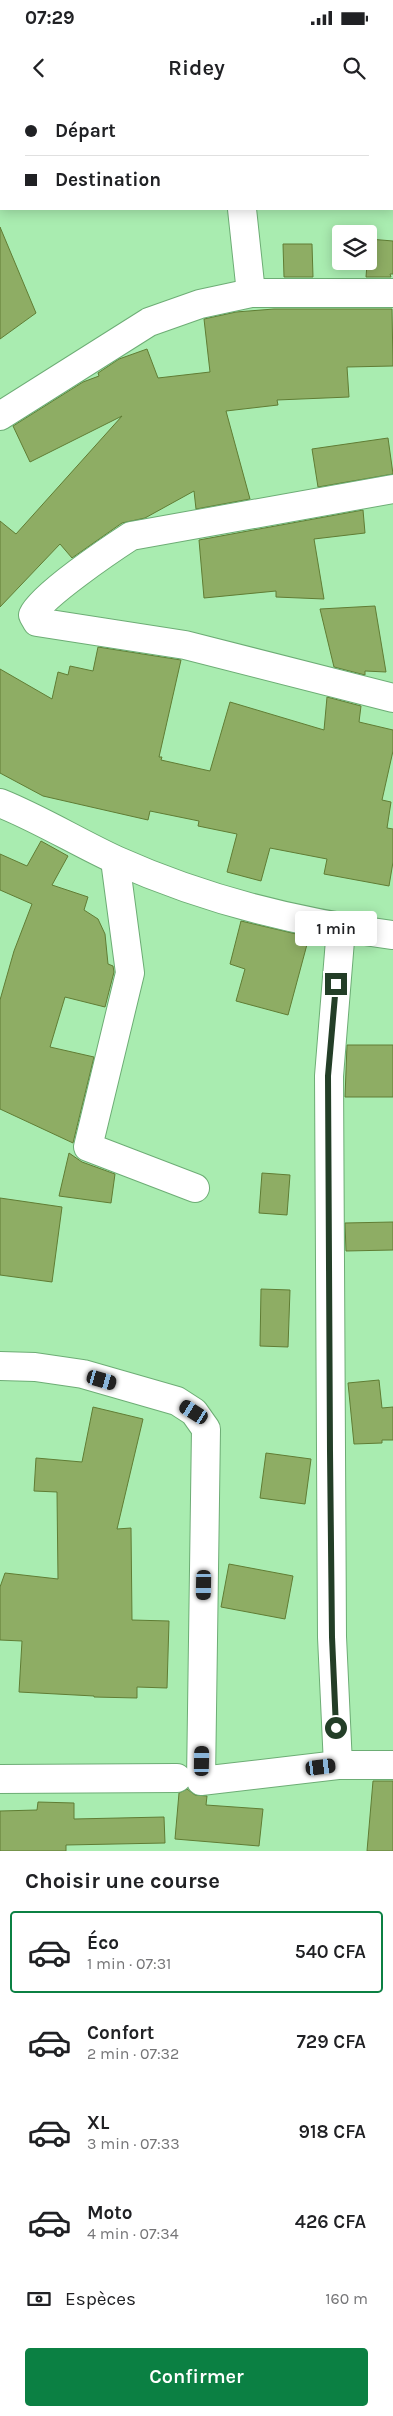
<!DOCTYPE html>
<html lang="fr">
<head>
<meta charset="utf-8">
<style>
  :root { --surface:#fff; --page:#f2f2f2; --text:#202124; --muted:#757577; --line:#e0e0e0; --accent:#0b8043 }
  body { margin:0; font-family:Karla,sans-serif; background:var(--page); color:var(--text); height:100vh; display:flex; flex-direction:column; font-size:19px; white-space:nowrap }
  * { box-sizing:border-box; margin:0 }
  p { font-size:16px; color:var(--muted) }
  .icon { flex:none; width:28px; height:28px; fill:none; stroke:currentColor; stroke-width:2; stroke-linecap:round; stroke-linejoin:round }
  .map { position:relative; height:1751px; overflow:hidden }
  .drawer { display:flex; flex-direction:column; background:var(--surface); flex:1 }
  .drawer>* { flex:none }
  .banner { position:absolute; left:0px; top:0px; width:394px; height:110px; box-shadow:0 2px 12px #0003; display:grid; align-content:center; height:110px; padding:0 25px; background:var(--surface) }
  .buttons { position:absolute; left:332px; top:125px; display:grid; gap:10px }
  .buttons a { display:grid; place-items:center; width:45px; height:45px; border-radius:5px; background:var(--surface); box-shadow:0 2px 12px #0003; font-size:25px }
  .end { position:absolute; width:22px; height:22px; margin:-11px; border:6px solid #233e27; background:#fff; box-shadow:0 0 0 2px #fff }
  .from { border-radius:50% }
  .bubble { position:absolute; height:35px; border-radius:5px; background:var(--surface); box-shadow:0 2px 12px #0003; font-size:16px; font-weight:600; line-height:35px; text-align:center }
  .car { position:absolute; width:15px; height:30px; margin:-15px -8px; border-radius:6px; box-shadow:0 0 4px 1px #0007; background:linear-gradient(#222 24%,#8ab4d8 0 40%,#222 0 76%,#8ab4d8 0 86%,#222 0) }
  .banner b { display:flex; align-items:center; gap:18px; height:48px; font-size:19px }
  .banner b+b { border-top:1px solid var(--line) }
  .banner i { width:12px; height:12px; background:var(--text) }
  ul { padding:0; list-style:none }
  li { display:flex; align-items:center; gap:15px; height:82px; margin:0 10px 8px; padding:0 15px; border:2px solid transparent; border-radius:5px }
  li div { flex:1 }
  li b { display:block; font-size:19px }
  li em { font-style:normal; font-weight:600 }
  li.selected { border-color:var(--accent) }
  li>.icon { width:45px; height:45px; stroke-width:1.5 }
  h2 { padding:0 25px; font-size:22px; line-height:60px }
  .pay { display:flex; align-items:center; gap:12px; height:55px; padding:0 25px; font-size:19px }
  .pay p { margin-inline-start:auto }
  .cta { display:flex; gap:10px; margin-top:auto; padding:10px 25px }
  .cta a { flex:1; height:58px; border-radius:5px; background:var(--accent); color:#fff; font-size:20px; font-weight:600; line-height:58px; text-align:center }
  .status { display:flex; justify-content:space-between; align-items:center; height:35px; padding:0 25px; background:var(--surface); direction:ltr }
  .status svg { height:14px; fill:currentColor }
  header { display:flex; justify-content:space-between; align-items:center; height:65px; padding:0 25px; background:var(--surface); font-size:22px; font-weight:600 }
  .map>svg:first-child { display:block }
  .building { fill:#8ead64; stroke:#607d34 }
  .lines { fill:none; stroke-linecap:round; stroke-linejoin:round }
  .minor-casing { stroke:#6dad75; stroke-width:30 }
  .minor { stroke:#fff; stroke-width:28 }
  .route { stroke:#233e27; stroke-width:6 }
</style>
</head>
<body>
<div class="status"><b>07:29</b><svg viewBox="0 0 49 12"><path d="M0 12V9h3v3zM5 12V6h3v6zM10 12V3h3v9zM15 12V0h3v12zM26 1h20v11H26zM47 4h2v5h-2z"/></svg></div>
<header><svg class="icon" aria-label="back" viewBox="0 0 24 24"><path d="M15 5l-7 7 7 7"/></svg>Ridey<svg class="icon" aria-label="search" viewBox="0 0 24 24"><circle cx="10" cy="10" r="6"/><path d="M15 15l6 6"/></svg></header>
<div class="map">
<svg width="393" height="1751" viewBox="0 0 393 1751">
  <rect width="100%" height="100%" fill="#a9ecb0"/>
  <g class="building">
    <path d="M0 127 36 213 0 239Z"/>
    <path d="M369 139 393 141V174H390L391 177H366Z"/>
    <path d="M283 144H312L313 177H284Z"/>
    <path d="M274 209H392L393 266 347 267 349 297 277 300 278 305 226 311 250 399 196 409 194 391 145 418 122 423 72 458 60 444 0 507V421L16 434 122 316 30 362 13 326 83 282 99 276 98 273 119 259 147 249 158 278 210 272 204 219 236 212Z"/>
    <path d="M388 338 393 374 318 387 312 349Z"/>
    <path d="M363 410 365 433 314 439 324 499 276 497V491L204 498 199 440Z"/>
    <path d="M375 506 386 572 365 571V575L334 567 320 509Z"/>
    <path d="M98 547 181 560 159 657H162L161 660 210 671 230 602 324 630 327 597 361 606 359 622 393 630V651L382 700 391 702 387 728 393 729V762L389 786 324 774 327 759 270 748 261 781 227 772 237 734 198 726 199 721 150 711 148 720 43 696 0 673V569L52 599 58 572 68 575 70 566 93 571Z"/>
    <path d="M41 741 68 756 52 785 88 797 84 810 98 819 105 834 108 864 113 866 114 872 105 907 65 897 50 947 94 957 73 1043 0 1009V900L14 851 32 804 0 790V754L27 766Z"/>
    <path d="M241 821 309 837 288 915 236 901 245 869 230 864Z"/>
    <path d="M347 945H393V997H345Z"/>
    <path d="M69 1053 82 1062 115 1074 111 1103 59 1096Z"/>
    <path d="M262 1073 290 1075 287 1115 259 1113Z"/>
    <path d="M0 1098 62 1107 52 1182 0 1175Z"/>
    <path d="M393 1122V1150L346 1151 345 1123Z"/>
    <path d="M261 1189 290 1190 288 1247 260 1246Z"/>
    <path d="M379 1280 382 1308 393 1307V1340H382V1343L354 1344 348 1283Z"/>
    <path d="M93 1307 143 1319 117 1429 131 1428 132 1520 169 1521 167 1588 137 1587V1598L94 1597V1596L19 1592 22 1541 0 1540V1487L5 1473 58 1479 57 1392 34 1391 36 1358 82 1362Z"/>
    <path d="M266 1353 311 1359 305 1404 260 1398Z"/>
    <path d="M229 1464 293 1476 285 1519 221 1507Z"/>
    <path d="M373 1681H393V1751H367Z"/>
    <path d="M187 1689 195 1695 207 1696 206 1705 263 1709 259 1746 175 1739 179 1693Z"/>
    <path d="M38 1702 74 1703V1719L164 1717 165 1743 66 1745V1751H0V1711L37 1710Z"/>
  </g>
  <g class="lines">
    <defs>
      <g id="minor">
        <path d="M228 0V1"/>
        <path d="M48 1 49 0"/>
        <path d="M0 43 1 42"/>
        <path d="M242 109 251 193"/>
        <path d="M0 316 149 222 200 204 251 193H393"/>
        <path d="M393 389 131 436C111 449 41 496 33 515L37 522 185 545 393 598"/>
        <path d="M0 703C40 719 77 742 116 760 203 799 298 823 393 835"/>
        <path d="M115 760 130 873 88 1047 195 1088"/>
        <path d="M0 1266 35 1267 83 1274 177 1301 194 1312 206 1329 201 1681 338 1665H393"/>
        <path d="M338 1665 332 1537 329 976 341 828"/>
        <path d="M0 1679 177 1678"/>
      </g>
    </defs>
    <use href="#minor" class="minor-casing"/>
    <use href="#minor" class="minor"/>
  </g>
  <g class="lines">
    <path class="route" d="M336 1628 332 1537 330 1351 328 976 336 884"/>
  </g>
</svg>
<div class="buttons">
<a><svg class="icon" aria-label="layers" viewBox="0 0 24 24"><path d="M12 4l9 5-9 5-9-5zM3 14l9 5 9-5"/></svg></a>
</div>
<i class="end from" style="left:336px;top:1628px"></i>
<i class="end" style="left:336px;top:884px"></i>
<div class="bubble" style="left:295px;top:811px;width:82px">1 min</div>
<i class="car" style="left:102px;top:1280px;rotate:106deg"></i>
<i class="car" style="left:194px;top:1312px;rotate:302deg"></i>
<i class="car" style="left:204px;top:1485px;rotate:181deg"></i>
<i class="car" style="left:202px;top:1661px;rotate:1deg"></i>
<i class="car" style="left:321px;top:1667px;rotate:83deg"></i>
<div class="banner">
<b><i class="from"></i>Départ</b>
<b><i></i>Destination</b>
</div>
</div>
<section class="drawer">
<h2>Choisir une course</h2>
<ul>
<li class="selected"><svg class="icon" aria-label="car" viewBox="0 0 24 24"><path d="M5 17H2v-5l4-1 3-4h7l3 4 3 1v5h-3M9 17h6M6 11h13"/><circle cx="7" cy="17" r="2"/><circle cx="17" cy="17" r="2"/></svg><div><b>Éco</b><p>1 min · 07:31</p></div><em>540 CFA</em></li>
<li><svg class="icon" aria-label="car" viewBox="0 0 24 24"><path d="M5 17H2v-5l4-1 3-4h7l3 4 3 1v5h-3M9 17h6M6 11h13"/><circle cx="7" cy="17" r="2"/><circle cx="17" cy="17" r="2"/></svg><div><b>Confort</b><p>2 min · 07:32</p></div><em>729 CFA</em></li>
<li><svg class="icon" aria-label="car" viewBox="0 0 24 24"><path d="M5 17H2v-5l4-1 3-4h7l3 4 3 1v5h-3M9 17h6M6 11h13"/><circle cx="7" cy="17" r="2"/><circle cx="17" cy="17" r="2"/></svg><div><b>XL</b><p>3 min · 07:33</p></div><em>918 CFA</em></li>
<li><svg class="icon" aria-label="car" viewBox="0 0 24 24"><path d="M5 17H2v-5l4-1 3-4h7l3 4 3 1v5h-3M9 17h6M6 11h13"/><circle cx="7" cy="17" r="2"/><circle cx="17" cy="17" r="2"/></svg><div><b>Moto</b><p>4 min · 07:34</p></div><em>426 CFA</em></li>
</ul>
<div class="pay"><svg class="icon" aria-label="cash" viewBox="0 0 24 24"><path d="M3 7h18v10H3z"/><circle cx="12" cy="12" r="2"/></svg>Espèces<p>160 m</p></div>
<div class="cta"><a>Confirmer</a></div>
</section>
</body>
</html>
